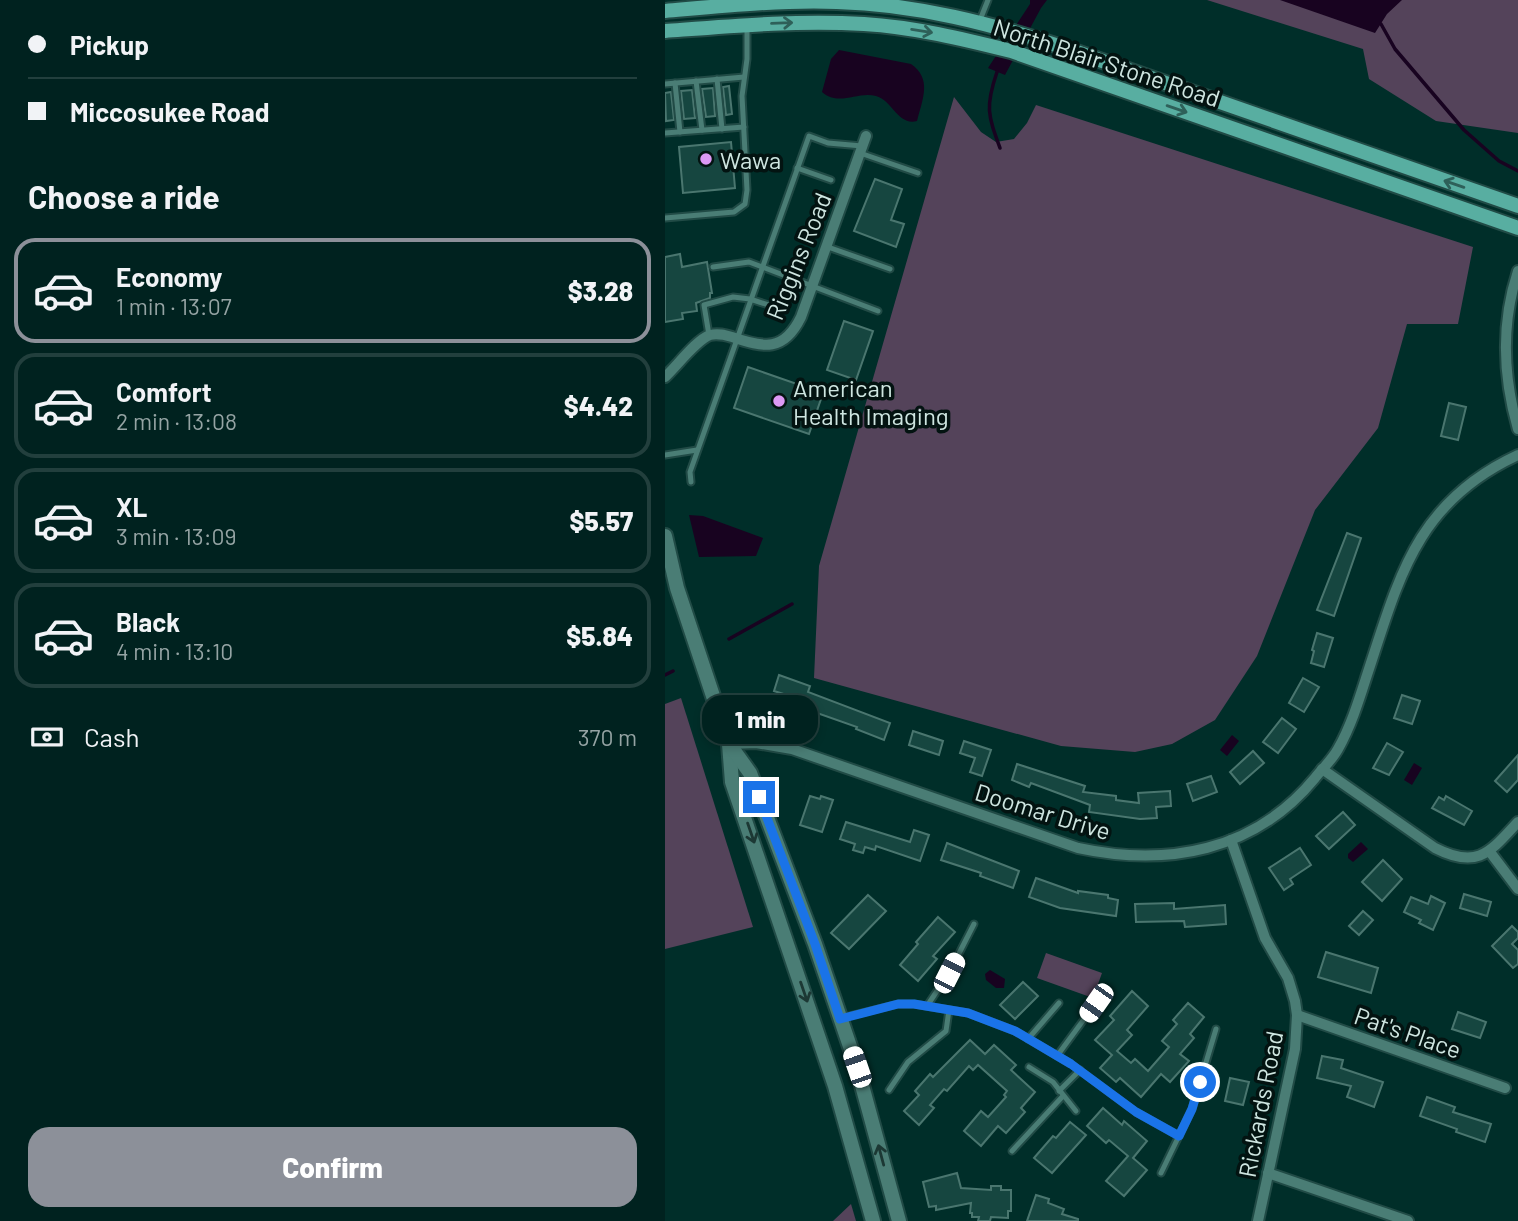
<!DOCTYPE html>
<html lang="en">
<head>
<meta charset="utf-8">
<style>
  :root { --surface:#00221f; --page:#0e2f2c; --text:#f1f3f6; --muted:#95a4a4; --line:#223f3d; --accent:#8c9099 }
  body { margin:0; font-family:Barlow,sans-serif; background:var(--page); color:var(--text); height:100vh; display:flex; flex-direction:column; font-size:26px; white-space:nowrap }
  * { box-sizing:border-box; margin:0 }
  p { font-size:23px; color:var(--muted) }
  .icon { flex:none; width:38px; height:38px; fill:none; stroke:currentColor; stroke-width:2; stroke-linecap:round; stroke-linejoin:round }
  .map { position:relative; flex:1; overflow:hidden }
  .drawer { display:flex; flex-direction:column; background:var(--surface); width:665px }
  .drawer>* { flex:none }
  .top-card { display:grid; align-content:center; height:154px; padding:0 28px; background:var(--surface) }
  .end { position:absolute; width:32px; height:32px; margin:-16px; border:9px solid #1a73e8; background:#fff; box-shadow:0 0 0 4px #fff }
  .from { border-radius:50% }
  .bubble { position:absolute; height:49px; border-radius:21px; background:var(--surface); box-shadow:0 4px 10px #0003,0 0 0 2px var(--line); font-size:23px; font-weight:800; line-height:49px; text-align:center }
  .car { position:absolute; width:21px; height:42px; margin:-21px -10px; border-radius:9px; box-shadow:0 0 5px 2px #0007; background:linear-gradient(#fff 24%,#345 0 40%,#fff 0 76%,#345 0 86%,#fff 0) }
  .top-card b { display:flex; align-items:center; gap:24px; height:66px; font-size:26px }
  .top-card b+b { border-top:2px solid var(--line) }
  .top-card i { width:18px; height:18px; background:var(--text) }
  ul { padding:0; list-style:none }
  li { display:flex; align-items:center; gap:21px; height:105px; margin:0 14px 10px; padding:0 14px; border:4px solid var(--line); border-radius:21px }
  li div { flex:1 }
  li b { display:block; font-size:26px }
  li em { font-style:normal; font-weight:800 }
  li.current { border-color:var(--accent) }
  li>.icon { width:63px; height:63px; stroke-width:1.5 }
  h2 { padding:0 28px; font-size:32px; line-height:84px }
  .pay { display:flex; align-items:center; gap:18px; height:77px; padding:0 28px; font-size:26px }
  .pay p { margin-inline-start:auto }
  .primary-button { display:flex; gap:14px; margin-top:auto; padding:14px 28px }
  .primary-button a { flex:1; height:80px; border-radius:21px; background:var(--accent); color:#fff; font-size:28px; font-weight:800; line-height:80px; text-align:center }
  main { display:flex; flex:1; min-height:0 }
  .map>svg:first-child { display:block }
  .green { fill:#54435a }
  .water { fill:#180320 }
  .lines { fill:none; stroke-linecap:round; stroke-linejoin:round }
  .stream { stroke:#180320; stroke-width:3.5 }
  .building { fill:#164640; stroke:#4a766f; stroke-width:2 }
  .service-casing { stroke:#214b46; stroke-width:9 }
  .minor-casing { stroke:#214b46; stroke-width:14 }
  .tertiary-casing { stroke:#214b46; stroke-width:18 }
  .secondary-casing { stroke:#214b46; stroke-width:18 }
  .service { stroke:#4a7d75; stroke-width:5 }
  .minor { stroke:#4a7d75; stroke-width:10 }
  .tertiary { stroke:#4a7d75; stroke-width:14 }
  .secondary { stroke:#58aea1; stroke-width:14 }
  .oneway { stroke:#2e6059 }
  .oneway2 { stroke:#1c3834 }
  .route { stroke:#1a73e8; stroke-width:9 }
  .poi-dot { fill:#dc99f4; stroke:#031311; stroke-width:2.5 }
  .labels { text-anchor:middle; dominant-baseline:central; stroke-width:7; stroke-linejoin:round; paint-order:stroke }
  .street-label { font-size:24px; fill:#cfe6e1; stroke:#031311 }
  .poi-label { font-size:24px; fill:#cfe6e1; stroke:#031311; text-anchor:start }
</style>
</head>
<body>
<main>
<section class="drawer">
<div class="top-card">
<b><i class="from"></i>Pickup</b>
<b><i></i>Miccosukee Road</b>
</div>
<h2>Choose a ride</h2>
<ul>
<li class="current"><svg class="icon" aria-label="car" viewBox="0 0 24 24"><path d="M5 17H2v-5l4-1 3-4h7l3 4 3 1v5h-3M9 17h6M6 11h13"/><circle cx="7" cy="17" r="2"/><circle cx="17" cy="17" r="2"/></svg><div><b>Economy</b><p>1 min · 13:07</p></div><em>$3.28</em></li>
<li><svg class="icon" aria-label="car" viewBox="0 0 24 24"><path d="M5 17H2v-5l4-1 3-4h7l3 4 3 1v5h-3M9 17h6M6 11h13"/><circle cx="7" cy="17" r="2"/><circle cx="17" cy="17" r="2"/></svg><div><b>Comfort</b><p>2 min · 13:08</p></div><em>$4.42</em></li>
<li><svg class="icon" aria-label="car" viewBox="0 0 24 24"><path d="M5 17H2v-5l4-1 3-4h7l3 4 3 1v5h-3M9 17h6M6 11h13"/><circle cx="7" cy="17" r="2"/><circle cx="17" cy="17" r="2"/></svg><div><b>XL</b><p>3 min · 13:09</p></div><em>$5.57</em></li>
<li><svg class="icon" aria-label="car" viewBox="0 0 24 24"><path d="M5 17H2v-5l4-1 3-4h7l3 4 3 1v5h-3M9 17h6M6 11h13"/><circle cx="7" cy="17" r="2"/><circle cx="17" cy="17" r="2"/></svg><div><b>Black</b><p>4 min · 13:10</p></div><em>$5.84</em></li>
</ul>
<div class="pay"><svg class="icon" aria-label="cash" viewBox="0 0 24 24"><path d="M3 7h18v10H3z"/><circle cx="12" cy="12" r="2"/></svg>Cash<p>370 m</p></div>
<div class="primary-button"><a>Confirm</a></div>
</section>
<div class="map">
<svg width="853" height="1221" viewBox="0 0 853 1221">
  <rect width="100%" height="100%" fill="#002e29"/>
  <g class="green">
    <path d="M542 0H853V133L771 121 704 79 698 49Z"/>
    <path d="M289 97 316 132 331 142 349 139 362 123 371 105 808 247 793 324H742L713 428 650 510 592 656 550 720 507 744 470 752 396 746 149 678 154 566Z"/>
    <path d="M16 698 88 927 0 949V704Z"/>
    <path d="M381 953 437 973 428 998 372 978Z"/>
    <path d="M186 1204 191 1221H168Z"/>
  </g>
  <g class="water">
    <path d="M365 0H382L376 8 340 75 323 68 365 4Z"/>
    <path d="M615 0H737L722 14 710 33Z"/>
    <path d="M174 50 246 64C267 79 258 98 252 121 233 126 227 100 211 96 192 91 174 107 157 92L166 59Z"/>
    <path d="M24 515 38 516 98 538 91 556 34 557Z"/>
    <path d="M567 735 574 741 562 756 555 750Z"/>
    <path d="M749 763 757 768 747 785 739 780Z"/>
    <path d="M696 842 703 849 688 862 683 858V854Z"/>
    <path d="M325 970 340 979 339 988H331L321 980 320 974Z"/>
  </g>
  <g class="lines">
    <g class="stream">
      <path d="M716 24 730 49 799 130 834 161 853 171"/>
      <path d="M332 72C320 107 323 115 335 148"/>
      <path d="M64 639 127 604"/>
      <path d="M0 675 8 671"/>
    </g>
  </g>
  <g class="building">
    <path d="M64 86 67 114 61 115 58 87Z"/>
    <path d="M48 88 50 116 41 117 37 89Z"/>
    <path d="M27 90 30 118 19 119 16 91Z"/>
    <path d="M6 92 9 120 1 121 0 93Z"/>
    <path d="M66 142 70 188 18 193 14 147Z"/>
    <path d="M210 179 237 189 226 220 239 224 231 247 189 231Z"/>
    <path d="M15 254 17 267 42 262 47 293H45V298L31 303 32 311 17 313 18 319 0 322V257Z"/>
    <path d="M179 321 208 331 191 380 162 370Z"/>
    <path d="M83 367 158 393 144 434 69 408Z"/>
    <path d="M784 403 801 407 793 440 776 436Z"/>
    <path d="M682 533 696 538 669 616 652 610Z"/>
    <path d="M652 633 668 638 659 667 646 663 649 651 647 650Z"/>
    <path d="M114 675 145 686 143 692 225 723 219 740 191 729 192 727 138 708 136 713 121 708 125 696 109 691Z"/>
    <path d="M638 678 654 687 639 712 624 703Z"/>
    <path d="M737 695 755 701 747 724 729 718Z"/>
    <path d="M617 718 631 729 613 753 598 742Z"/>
    <path d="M248 731 278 741 274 755 244 745Z"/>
    <path d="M299 741 326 750 317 776 305 772 310 758 295 753Z"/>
    <path d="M722 743 738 752 724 775 708 768Z"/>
    <path d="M588 751 599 763 575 784 565 772Z"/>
    <path d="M853 755V780L842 792 830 781Z"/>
    <path d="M352 764 420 786 418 792 451 796V800L474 803 473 793 505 791 506 806 491 807 492 818 475 819 424 812 425 805 366 783 364 787 347 780Z"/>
    <path d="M546 776 552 792 528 801 522 784Z"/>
    <path d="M145 796 155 799 156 796 168 800 157 832 135 825Z"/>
    <path d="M781 796 807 811 799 825 767 808 774 797 779 800Z"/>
    <path d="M678 812 690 825 664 849 651 836Z"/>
    <path d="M181 822 245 842 249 830 264 835 255 861 211 846 210 850 200 847 198 853 188 850 190 844 175 839Z"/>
    <path d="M282 843 354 871 348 888 315 876 316 873 276 860Z"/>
    <path d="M635 848 646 865 625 879 628 884 619 890 604 868Z"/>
    <path d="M718 860 737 879 717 901 697 882Z"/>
    <path d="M371 878 413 893V891L443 895V898L453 900 451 916 395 908 364 897Z"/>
    <path d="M799 894 826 902 822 916 795 908Z"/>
    <path d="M203 895 221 911 184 949 166 933Z"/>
    <path d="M766 896 780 903 768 930 754 923 756 920 739 912 746 897 763 904Z"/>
    <path d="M509 903V909L560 905 561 924 520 927 519 921 471 922 470 904Z"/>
    <path d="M698 911 708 920 694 935 684 926Z"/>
    <path d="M273 917 290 932 268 956 272 959 253 981 235 965 253 944 251 942Z"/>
    <path d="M847 926 853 932V938L847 944 853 950V964L848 968 827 946Z"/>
    <path d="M661 952 713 968 706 993 653 977Z"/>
    <path d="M358 982 373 996 350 1019 335 1005Z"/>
    <path d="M467 991 483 1006 462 1030 467 1035 452 1051 466 1063 470 1059 483 1071 504 1047 497 1041 512 1024 508 1020 523 1003 539 1017 525 1034 529 1038 515 1054 524 1061 505 1082 496 1074 476 1097 455 1078 451 1082 435 1068 447 1055 430 1040 449 1020 445 1016Z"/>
    <path d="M793 1012 821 1022 815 1038 787 1029Z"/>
    <path d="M305 1040 320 1054 329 1045 351 1065 346 1070 370 1092 356 1108 360 1112 341 1133 333 1126 316 1146 299 1131 316 1111 323 1117 341 1097 339 1095 342 1091 313 1065 308 1070 304 1066 282 1091 279 1089 265 1105 269 1108 254 1125 239 1111 254 1095 250 1091 265 1074 268 1077Z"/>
    <path d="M657 1056 678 1060 676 1068 718 1082 709 1107 682 1097 686 1086 652 1078Z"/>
    <path d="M565 1078 584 1082 578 1105 560 1101Z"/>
    <path d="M762 1097 790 1107 788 1112 826 1124 820 1142 791 1132 792 1129 755 1116Z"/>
    <path d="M438 1108 457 1125 459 1121 482 1141 468 1158 482 1170 459 1196 441 1181 463 1156 444 1140 441 1143 422 1126Z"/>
    <path d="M405 1122 421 1135 387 1173 369 1158 388 1136 391 1138Z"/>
    <path d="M292 1173 296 1188 326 1190V1186H336V1190H346V1211H343V1218L326 1217 325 1221H313L314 1217H307V1213H305L306 1203 271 1210V1206L264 1207 258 1182Z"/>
    <path d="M371 1195 384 1199 383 1203 399 1209 397 1214 413 1219V1221H362Z"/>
  </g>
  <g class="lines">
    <defs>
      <g id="service">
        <path d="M315 20 323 0"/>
        <path d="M52 79 57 129"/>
        <path d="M31 81 37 130"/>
        <path d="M10 83 15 132"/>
        <path d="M0 84 79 77"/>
        <path d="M0 133 79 127"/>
        <path d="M195 153 253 173"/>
        <path d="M132 168 166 180"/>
        <path d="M0 218 69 212 80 204 82 190 77 96 82 59V25"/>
        <path d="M163 247 225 269"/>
        <path d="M48 267 84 262 213 311"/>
        <path d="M44 335 39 305 68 297 85 299 116 309"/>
        <path d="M0 455 32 450"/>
        <path d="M26 482 25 472 144 136 163 143 197 146"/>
        <path d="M262 1006 284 973 309 924"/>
        <path d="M176 1018 233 1004H249L303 1013 350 1031 406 1064 471 1112 514 1136"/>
        <path d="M363 1039 394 1003"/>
        <path d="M392 1056 431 1003"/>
        <path d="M364 1067 388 1082 411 1111"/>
        <path d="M224 1090 243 1062 281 1031 284 1010"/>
        <path d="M394 1091 415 1070"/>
        <path d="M347 1151 398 1096"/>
        <path d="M496 1173 527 1109 551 1029"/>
      </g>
      <g id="minor">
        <path d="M853 271C836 323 838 377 853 429"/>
        <path d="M0 377C12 366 31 340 45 335 53 333 60 335 67 337 99 348 119 352 136 317L201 136"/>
        <path d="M64 744 91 743 127 749 413 848C502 867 589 852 650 778 657 769 667 760 673 749 686 726 694 700 702 675 734 578 751 502 853 455"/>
        <path d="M657 769 770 848C813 870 825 852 853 822"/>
        <path d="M566 840 600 938 623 978 630 1001 632 1015 630 1049 593 1221"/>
        <path d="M825 852 853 889"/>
        <path d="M632 1015 840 1088"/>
        <path d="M603 1173 743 1221"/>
      </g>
      <g id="tertiary">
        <path d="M0 536 12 588 64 744 67 782 170 1086 208 1221"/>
        <path d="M65 745 85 773 150 944 192 1067 234 1221"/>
      </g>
      <g id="secondary">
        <path d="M0 11C57 6 114 0 172 2 251 4 328 24 403 49L853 206"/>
        <path d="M0 31C66 26 132 20 199 24 249 27 298 39 346 51L853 228"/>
      </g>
    </defs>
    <use href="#service" class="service-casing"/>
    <use href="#minor" class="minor-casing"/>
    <use href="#tertiary" class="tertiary-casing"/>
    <use href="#secondary" class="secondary-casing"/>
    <use href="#service" class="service"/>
    <use href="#minor" class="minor"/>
    <use href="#tertiary" class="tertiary"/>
    <use href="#secondary" class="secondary"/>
  </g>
  <defs><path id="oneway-shaft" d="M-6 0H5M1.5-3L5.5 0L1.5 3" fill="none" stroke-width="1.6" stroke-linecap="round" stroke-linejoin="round" transform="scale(1.75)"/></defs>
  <g class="oneway">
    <use href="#oneway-shaft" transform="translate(117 23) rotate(-2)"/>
    <use href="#oneway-shaft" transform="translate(257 31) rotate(9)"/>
    <use href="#oneway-shaft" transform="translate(512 109) rotate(19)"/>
    <use href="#oneway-shaft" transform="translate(789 184) rotate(-161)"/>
  </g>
  <g class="oneway2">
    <use href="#oneway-shaft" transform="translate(86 833) rotate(71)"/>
    <use href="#oneway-shaft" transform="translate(139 992) rotate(71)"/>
    <use href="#oneway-shaft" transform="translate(216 1155) rotate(-105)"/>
  </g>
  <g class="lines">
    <path class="route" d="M94 797 150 944 175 1019 233 1004H249L303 1013 350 1031 406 1064 471 1112 514 1136 527 1109 535 1082"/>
  </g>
  <g class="poi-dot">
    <circle cx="41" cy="159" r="7"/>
    <circle cx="114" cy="401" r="7"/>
  </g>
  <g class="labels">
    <g class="street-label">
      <text transform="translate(442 62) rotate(18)">North Blair Stone Road</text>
      <text transform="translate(133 256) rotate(-68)">Riggins Road</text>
      <text transform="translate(378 811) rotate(17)">Doomar Drive</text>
      <text transform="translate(743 1032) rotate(19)">Pat's Place</text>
      <text transform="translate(595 1104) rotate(-79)">Rickards Road</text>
    </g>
    <g class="poi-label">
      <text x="55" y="159">Wawa</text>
      <text x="128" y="387">American<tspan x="128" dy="28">Health Imaging</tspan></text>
    </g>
  </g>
</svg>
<i class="end from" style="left:535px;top:1082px"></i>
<i class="end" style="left:94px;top:797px"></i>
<div class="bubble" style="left:37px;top:695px;width:116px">1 min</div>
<i class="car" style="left:284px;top:973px;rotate:27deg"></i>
<i class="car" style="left:431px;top:1003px;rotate:215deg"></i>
<i class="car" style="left:192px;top:1067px;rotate:341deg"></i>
</div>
</main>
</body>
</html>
